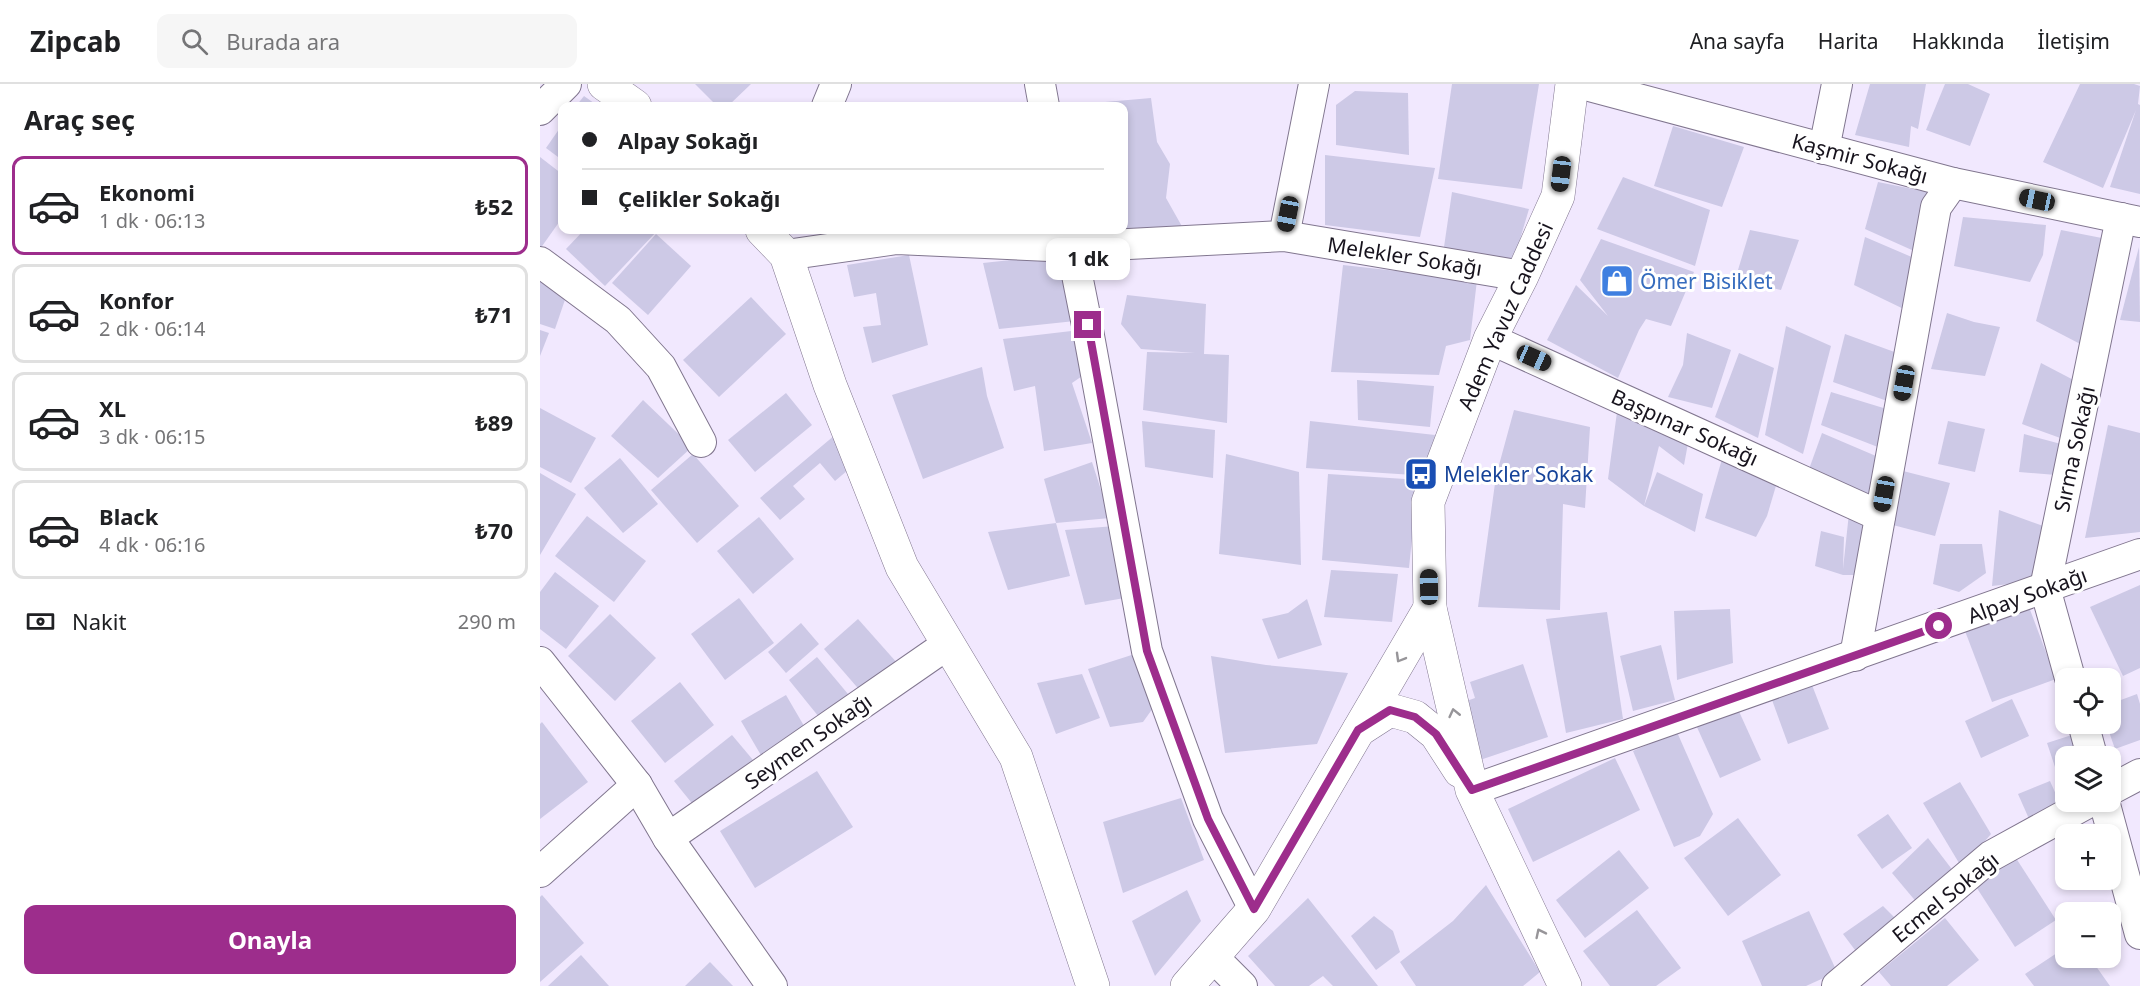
<!DOCTYPE html>
<html lang="tr">
<head>
<meta charset="utf-8">
<style>
  :root { --surface:#fff; --page:#f6f6f6; --text:#202124; --muted:#757577; --line:#e0e0e0; --accent:#9d2d8c }
  body { margin:0; font-family:"Noto Sans",sans-serif; background:var(--page); color:var(--text); height:100vh; display:flex; flex-direction:column; font-size:22px; white-space:nowrap }
  * { box-sizing:border-box; margin:0 }
  p { font-size:20px; color:var(--muted) }
  .icon { flex:none; width:33px; height:33px; fill:none; stroke:currentColor; stroke-width:2; stroke-linecap:round; stroke-linejoin:round }
  .map { position:relative; flex:1; overflow:hidden }
  .panel { display:flex; flex-direction:column; background:var(--surface); width:540px }
  .panel>* { flex:none }
  .banner { position:absolute; left:18px; top:18px; width:570px; height:132px; border-radius:12px; box-shadow:0 3px 9px #0003; display:grid; align-content:center; height:132px; padding:0 24px; background:var(--surface) }
  .buttons { position:absolute; left:1515px; top:584px; display:grid; gap:12px }
  .buttons a { display:grid; place-items:center; width:66px; height:66px; border-radius:12px; background:var(--surface); box-shadow:0 3px 9px #0003; font-size:30px }
  .end { position:absolute; width:27px; height:27px; margin:-14px; border:8px solid #9d2d8c; background:#fff; box-shadow:0 0 0 3px #fff }
  .from { border-radius:50% }
  .bubble { position:absolute; height:42px; border-radius:12px; background:var(--surface); box-shadow:0 3px 9px #0003; font-size:20px; font-weight:700; line-height:42px; text-align:center }
  .car { position:absolute; width:18px; height:36px; margin:-18px -9px; border-radius:8px; box-shadow:0 0 4px 2px #0007; background:linear-gradient(#222 24%,#8ab4d8 0 40%,#222 0 76%,#8ab4d8 0 86%,#222 0) }
  .banner b { display:flex; align-items:center; gap:21px; height:57px; font-size:22px }
  .banner b+b { border-top:2px solid var(--line) }
  .banner i { width:15px; height:15px; background:var(--text) }
  ul { padding:0; list-style:none }
  li { display:flex; align-items:center; gap:18px; height:99px; margin:0 12px 9px; padding:0 12px; border:3px solid var(--line); border-radius:12px }
  li div { flex:1 }
  li b { display:block; font-size:22px }
  li em { font-style:normal; font-weight:700 }
  li.on { border-color:var(--accent) }
  li>.icon { width:54px; height:54px; stroke-width:1.5 }
  h2 { padding:0 24px; font-size:27px; line-height:72px }
  .pay { display:flex; align-items:center; gap:15px; height:66px; padding:0 24px; font-size:22px }
  .pay p { margin-inline-start:auto }
  .primary-button { display:flex; gap:12px; margin-top:auto; padding:12px 24px }
  .primary-button a { flex:1; height:69px; border-radius:12px; background:var(--accent); color:#fff; font-size:24px; font-weight:700; line-height:69px; text-align:center }
  header { display:flex; align-items:center; gap:36px; box-sizing:border-box; height:84px; padding:0 30px; background:var(--surface); border-bottom:2px solid var(--line) }
  header strong { font-size:28px }
  nav { display:flex; gap:33px; margin-inline-start:auto; font-size:21px }
  .search { width:420px; height:54px; background:var(--page); display:flex; align-items:center; gap:15px; box-sizing:border-box; padding:0 21px; border-radius:12px; color:var(--muted); font-size:22px }
  main { display:flex; flex:1; min-height:0 }
  .map>svg:first-child { display:block }
  .building { fill:#cdc9e6 }
  .lines { fill:none; stroke-linecap:round; stroke-linejoin:round }
  .minor-casing { stroke:#81768f; stroke-width:32 }
  .tertiary-casing { stroke:#81768f; stroke-width:34 }
  .secondary-casing { stroke:#81768f; stroke-width:34 }
  .minor { stroke:#fff; stroke-width:30 }
  .tertiary { stroke:#fff; stroke-width:33 }
  .secondary { stroke:#fff; stroke-width:33 }
  .oneway { stroke:#979599 }
  .route { stroke:#9d2d8c; stroke-width:8 }
  .labels { text-anchor:middle; dominant-baseline:central; stroke-width:6; stroke-linejoin:round; paint-order:stroke }
  .street-label { font-size:21px; fill:#17131d; stroke:#fff }
  .shop-label { font-size:21px; fill:#366cbe; stroke:#fff; text-anchor:start }
  .transit-label { font-size:21px; fill:#164399; stroke:#fff; text-anchor:start }
</style>
</head>
<body>
<header>
<strong>Zipcab</strong>
<div class="search"><svg class="icon" aria-label="search" viewBox="0 0 24 24"><circle cx="10" cy="10" r="6"/><path d="M15 15l6 6"/></svg>Burada ara</div>
<nav><a>Ana sayfa</a><a>Harita</a><a>Hakkında</a><a>İletişim</a></nav>
</header>
<main>
<section class="panel">
<h2>Araç seç</h2>
<ul>
<li class="on"><svg class="icon" aria-label="car" viewBox="0 0 24 24"><path d="M5 17H2v-5l4-1 3-4h7l3 4 3 1v5h-3M9 17h6M6 11h13"/><circle cx="7" cy="17" r="2"/><circle cx="17" cy="17" r="2"/></svg><div><b>Ekonomi</b><p>1 dk · 06:13</p></div><em>₺52</em></li>
<li><svg class="icon" aria-label="car" viewBox="0 0 24 24"><path d="M5 17H2v-5l4-1 3-4h7l3 4 3 1v5h-3M9 17h6M6 11h13"/><circle cx="7" cy="17" r="2"/><circle cx="17" cy="17" r="2"/></svg><div><b>Konfor</b><p>2 dk · 06:14</p></div><em>₺71</em></li>
<li><svg class="icon" aria-label="car" viewBox="0 0 24 24"><path d="M5 17H2v-5l4-1 3-4h7l3 4 3 1v5h-3M9 17h6M6 11h13"/><circle cx="7" cy="17" r="2"/><circle cx="17" cy="17" r="2"/></svg><div><b>XL</b><p>3 dk · 06:15</p></div><em>₺89</em></li>
<li><svg class="icon" aria-label="car" viewBox="0 0 24 24"><path d="M5 17H2v-5l4-1 3-4h7l3 4 3 1v5h-3M9 17h6M6 11h13"/><circle cx="7" cy="17" r="2"/><circle cx="17" cy="17" r="2"/></svg><div><b>Black</b><p>4 dk · 06:16</p></div><em>₺70</em></li>
</ul>
<div class="pay"><svg class="icon" aria-label="cash" viewBox="0 0 24 24"><path d="M3 7h18v10H3z"/><circle cx="12" cy="12" r="2"/></svg>Nakit<p>290 m</p></div>
<div class="primary-button"><a>Onayla</a></div>
</section>
<div class="map">
<svg width="1600" height="902" viewBox="0 0 1600 902">
  <rect width="100%" height="100%" fill="#f1e8fe"/>
  <g class="building">
    <path d="M155 0H211L188 22H177Z"/>
    <path d="M912 0H999L982 105 898 95Z"/>
    <path d="M1330 0H1386L1378 45 1371 42 1369 63 1315 51Z"/>
    <path d="M1405 0H1428L1450 10 1430 62 1386 46Z"/>
    <path d="M1540 0H1594L1600 2 1598 20 1600 21V110L1570 103 1596 26 1563 104 1503 78Z"/>
    <path d="M815 7 868 9 869 71 796 61V21Z"/>
    <path d="M44 12 58 22H36Z"/>
    <path d="M611 14 617 58 630 80 626 114 644 146 569 151 568 146H584V22H543L542 20Z"/>
    <path d="M22 41V76L6 64Z"/>
    <path d="M1133 42 1204 63 1182 123 1114 102Z"/>
    <path d="M785 71 895 84 880 153 785 141Z"/>
    <path d="M0 73 22 90V134L0 165Z"/>
    <path d="M1083 93 1170 126 1155 182 1057 145Z"/>
    <path d="M1338 98 1398 110 1383 171 1325 145Z"/>
    <path d="M912 108 989 125 970 189 904 163Z"/>
    <path d="M1423 133 1506 141 1503 171 1490 198 1414 182Z"/>
    <path d="M44 146H118L65 202 26 165Z"/>
    <path d="M1210 146 1259 156 1241 206 1195 196Z"/>
    <path d="M1521 146 1572 156 1546 263 1496 237Z"/>
    <path d="M116 150 151 182 108 231 72 199Z"/>
    <path d="M1325 153 1381 177 1372 229 1314 201Z"/>
    <path d="M1061 155 1154 188 1131 242 1106 235 1099 246 1078 294 1007 256 1036 201 1068 232 1040 196Z"/>
    <path d="M1599 163 1600 238 1580 236Z"/>
    <path d="M369 171 388 261 332 279 323 243 341 241 336 209 314 213 307 181Z"/>
    <path d="M520 171 535 237 459 245 443 179Z"/>
    <path d="M803 181 937 196 930 256 906 262 899 291 791 288Z"/>
    <path d="M0 195 29 204 15 245 0 240Z"/>
    <path d="M587 211 666 220 664 270 689 271 687 339 603 326 607 268 655 269 601 265 581 240Z"/>
    <path d="M211 213 246 250 179 313 143 276Z"/>
    <path d="M1407 229 1434 238 1460 243 1445 292 1391 285Z"/>
    <path d="M1246 242 1291 262 1263 370 1225 351Z"/>
    <path d="M0 246 9 249 0 272Z"/>
    <path d="M540 246 548 288 532 299 552 359 504 367 495 302 474 307 463 255Z"/>
    <path d="M1147 249 1191 266 1172 324 1128 313 1143 281Z"/>
    <path d="M1305 250 1360 270 1353 319 1293 298Z"/>
    <path d="M1199 269 1234 284 1218 354 1175 333Z"/>
    <path d="M1501 279 1547 303 1523 355 1482 340Z"/>
    <path d="M442 283 447 312 464 364 383 395 352 311Z"/>
    <path d="M817 296 894 302 890 343 818 336Z"/>
    <path d="M1291 308 1350 326 1343 365 1281 341Z"/>
    <path d="M246 309 272 341 215 388 188 356Z"/>
    <path d="M103 316 152 363 118 394 71 352Z"/>
    <path d="M0 324 56 354 31 399 0 383Z"/>
    <path d="M974 326 1050 343 1045 424 1023 420 1020 526 938 523 956 392Z"/>
    <path d="M1077 328 1149 354 1144 381 1119 362 1104 422 1117 388 1163 410 1155 448 1104 422 1068 395Z"/>
    <path d="M602 337 675 346 673 394 605 383Z"/>
    <path d="M770 337 895 351 889 392 766 384Z"/>
    <path d="M1408 337 1445 345 1435 388 1398 380Z"/>
    <path d="M1568 341 1600 349V448L1545 454Z"/>
    <path d="M1282 349 1343 375 1336 414 1268 388Z"/>
    <path d="M1484 350 1521 360 1516 391 1479 388Z"/>
    <path d="M295 351 308 386 295 397 280 379 253 402 265 415 240 436 220 414Z"/>
    <path d="M153 370 199 422 157 459 111 406Z"/>
    <path d="M686 370 759 388 761 481 679 470Z"/>
    <path d="M80 374 118 420 83 449 44 404Z"/>
    <path d="M1182 375 1238 395 1227 432 1216 453 1165 434Z"/>
    <path d="M552 378 570 434 516 439 504 395Z"/>
    <path d="M1363 387 1410 399 1395 452 1349 440Z"/>
    <path d="M0 389 36 410 0 471Z"/>
    <path d="M788 390 865 395 877 405 869 484 782 476Z"/>
    <path d="M1459 426 1506 443 1497 497 1452 502Z"/>
    <path d="M1309 429 1333 438 1321 491H1303L1275 482 1281 447 1304 453 1303 485Z"/>
    <path d="M47 432 106 477 74 518 15 472Z"/>
    <path d="M219 433 254 475 213 510 177 467Z"/>
    <path d="M516 439 530 492 468 506 448 448Z"/>
    <path d="M575 442 590 513 545 521 525 446Z"/>
    <path d="M1400 460H1442L1446 489 1419 508 1393 500Z"/>
    <path d="M791 486 858 490 852 538 784 533Z"/>
    <path d="M15 488 59 522 26 565 0 545V508Z"/>
    <path d="M1600 501V584L1583 592 1550 523Z"/>
    <path d="M199 514 234 559 185 596 151 550Z"/>
    <path d="M767 515 782 561 738 575 722 535 748 529Z"/>
    <path d="M1489 523 1516 595 1452 618 1425 547Z"/>
    <path d="M1190 525 1193 579 1137 596 1134 527Z"/>
    <path d="M1067 528 1083 635 1026 649 1006 535Z"/>
    <path d="M70 530 116 574 75 617 28 572Z"/>
    <path d="M318 535 358 580 323 610 284 565Z"/>
    <path d="M261 539 279 560 246 589 228 568Z"/>
    <path d="M1121 561 1135 616 1093 627 1080 572Z"/>
    <path d="M601 568 618 617 603 638 570 643 548 585Z"/>
    <path d="M671 572 726 581 808 589 777 660 685 669Z"/>
    <path d="M277 573 308 610 279 633 249 596Z"/>
    <path d="M983 580 1008 653 940 676 921 619 935 614 930 598Z"/>
    <path d="M542 590 560 634 516 650 497 599Z"/>
    <path d="M140 598 174 641 125 679 91 637Z"/>
    <path d="M1272 601 1289 645 1248 660 1232 616Z"/>
    <path d="M1597 610 1600 620V656L1575 665 1566 639H1570V620Z"/>
    <path d="M246 611 267 647 222 673 201 637Z"/>
    <path d="M1472 615 1489 652 1441 674 1425 637Z"/>
    <path d="M1197 623 1221 676 1180 694 1156 641Z"/>
    <path d="M2 638 48 698 0 735V640Z"/>
    <path d="M1137 648 1173 730 1160 752 1134 763 1093 667Z"/>
    <path d="M1535 650 1542 672H1526L1525 713 1507 659Z"/>
    <path d="M192 651 213 676 155 723 134 697Z"/>
    <path d="M1075 674 1100 726 993 778 968 725Z"/>
    <path d="M277 687 313 743 215 804 180 747Z"/>
    <path d="M1510 697 1522 724 1490 737 1478 710Z"/>
    <path d="M1420 698 1451 750 1422 784 1383 719Z"/>
    <path d="M641 714 664 776 583 809 563 738Z"/>
    <path d="M1348 730 1372 764 1342 785 1317 751Z"/>
    <path d="M1198 734 1241 791 1188 832 1144 774Z"/>
    <path d="M1388 754 1414 788 1378 820 1352 789Z"/>
    <path d="M1079 766 1109 804 1045 854 1016 816Z"/>
    <path d="M1474 771 1516 836 1475 863 1433 798Z"/>
    <path d="M946 801 1000 888 983 902H876L860 878 913 837Z"/>
    <path d="M647 806 661 837 615 892 592 837Z"/>
    <path d="M2 811 44 859 0 898V813Z"/>
    <path d="M768 814 838 902H793L783 892 769 902H735L708 872Z"/>
    <path d="M1343 822 1358 837 1318 870 1303 850Z"/>
    <path d="M1097 826 1141 884 1116 902H1070L1043 867Z"/>
    <path d="M1269 827 1297 888 1266 902H1222L1202 857Z"/>
    <path d="M834 832 853 847 860 868 836 886 811 852Z"/>
    <path d="M1405 834 1439 876 1407 902H1351L1339 888Z"/>
    <path d="M1526 863V873H1560L1553 878 1570 902H1494L1485 890Z"/>
    <path d="M41 871 69 902H8Z"/>
    <path d="M170 878 193 902H145Z"/>
  </g>
  <g class="lines">
    <defs>
      <g id="minor">
        <path d="M500 0 504 22"/>
        <path d="M1042 0 1413 99 1600 138"/>
        <path d="M287 22 296 0"/>
        <path d="M0 26 26 0"/>
        <path d="M1284 65 1297 0"/>
        <path d="M528 146 547 241 607 567 668 735 714 825"/>
        <path d="M744 152 774 0"/>
        <path d="M246 171 357 155 531 163 744 152 982 192"/>
        <path d="M0 178 78 236 121 283 161 358"/>
        <path d="M950 255 1340 432"/>
        <path d="M1315 572 1396 123 1413 99"/>
        <path d="M0 578 97 701 128 754 232 902"/>
        <path d="M1530 594 1505 504 1581 134"/>
        <path d="M1543 639 1552 672"/>
        <path d="M932 706 1600 470"/>
        <path d="M1570 706 1600 690"/>
        <path d="M1564 717 1600 850"/>
        <path d="M128 754 408 560"/>
        <path d="M0 788 97 701"/>
        <path d="M673 873 702 902"/>
        <path d="M1297 902 1451 772 1551 717"/>
      </g>
      <g id="tertiary">
        <path d="M64 0 95 22"/>
        <path d="M222 146 246 171 290 301 362 483 476 673 553 902"/>
      </g>
      <g id="secondary">
        <path d="M819 646 850 626 875 633 896 650 920 687"/>
        <path d="M647 902 714 825 890 524"/>
        <path d="M1025 902 932 706 890 524 888 418 950 255 982 192 1018 112 1032 0"/>
      </g>
    </defs>
    <use href="#minor" class="minor-casing"/>
    <use href="#tertiary" class="tertiary-casing"/>
    <use href="#secondary" class="secondary-casing"/>
    <use href="#minor" class="minor"/>
    <use href="#tertiary" class="tertiary"/>
    <use href="#secondary" class="secondary"/>
  </g>
  <defs><path id="oneway-chevron" d="M-2-3.5L2.5 0L-2 3.5" fill="none" stroke-width="1.6" stroke-linecap="round" stroke-linejoin="round" transform="scale(1.5)"/></defs>
  <g class="oneway">
    <use href="#oneway-chevron" transform="translate(860 574) rotate(120)"/>
    <use href="#oneway-chevron" transform="translate(914 629) rotate(-103)"/>
    <use href="#oneway-chevron" transform="translate(1000 849) rotate(-116)"/>
  </g>
  <g class="lines">
    <path class="route" d="M548 241 607 567 668 735 714 825 818 646 850 626 875 633 896 650 932 706 1399 542"/>
  </g>
  <defs>
    <symbol id="shop-square" viewBox="-11 -11 22 22"><rect x="-9" y="-9" width="18" height="18" rx="4" fill="#3f7fe0" stroke="#fff"/><path d="M-5-2.5h2.3a2.7 3.5 0 0 1 5.4 0H5L5.5 6h-11ZM-1.5-2.5h3a1.5 2.3 0 0 0-3 0Z" fill="#fff"/></symbol>
    <symbol id="bus-square" viewBox="-11 -11 22 22"><rect x="-9" y="-9" width="18" height="18" rx="4" fill="#1a4fb4" stroke="#fff"/><path d="M-5-6H5V4H4V6H2V4H-2V6H-4V4H-5ZM-3.5-4V0h7V-4ZM-3.5 1.2v1.5H-2V1.2ZM2 1.2v1.5H3.5V1.2Z" fill="#fff"/></symbol>
  </defs>
  <g fill-rule="evenodd">
    <use href="#shop-square" x="1058" y="178" width="38" height="38"/>
    <use href="#bus-square" x="862" y="371" width="38" height="38"/>
  </g>
  <g class="labels">
    <g class="street-label">
      <text transform="translate(1320 74) rotate(15)">Kaşmir Sokağı</text>
      <text transform="translate(865 172) rotate(9)">Melekler Sokağı</text>
      <text transform="translate(965 232) rotate(-66)">Adem Yavuz Caddesi</text>
      <text transform="translate(1145 343) rotate(24)">Başpınar Sokağı</text>
      <text transform="translate(1534 365) rotate(-78)">Sırma Sokağı</text>
      <text transform="translate(1487 511) rotate(-20)">Alpay Sokağı</text>
      <text transform="translate(268 657) rotate(-35)">Seymen Sokağı</text>
      <text transform="translate(1405 813) rotate(-39)">Ecmel Sokağı</text>
    </g>
    <g class="shop-label">
      <text x="1100" y="197">Ömer Bisiklet</text>
    </g>
    <g class="transit-label">
      <text x="904" y="390">Melekler Sokak</text>
    </g>
  </g>
</svg>
<div class="buttons">
<a><svg class="icon" aria-label="locate" viewBox="0 0 24 24"><circle cx="12" cy="12" r="6"/><path d="M12 2v4M12 18v4M2 12h4M18 12h4"/></svg></a>
<a><svg class="icon" aria-label="layers" viewBox="0 0 24 24"><path d="M12 4l9 5-9 5-9-5zM3 14l9 5 9-5"/></svg></a>
<a>+</a>
<a>−</a>
</div>
<i class="end from" style="left:1399px;top:542px"></i>
<i class="end" style="left:548px;top:241px"></i>
<div class="bubble" style="left:506px;top:154px;width:84px">1 dk</div>
<i class="car" style="left:1021px;top:90px;rotate:187deg"></i>
<i class="car" style="left:1497px;top:116px;rotate:282deg"></i>
<i class="car" style="left:748px;top:130px;rotate:191deg"></i>
<i class="car" style="left:994px;top:274px;rotate:114deg"></i>
<i class="car" style="left:1364px;top:299px;rotate:190deg"></i>
<i class="car" style="left:1344px;top:410px;rotate:190deg"></i>
<i class="car" style="left:889px;top:503px;rotate:359deg"></i>
<div class="banner">
<b><i class="from"></i>Alpay Sokağı</b>
<b><i></i>Çelikler Sokağı</b>
</div>
</div>
</main>
</body>
</html>
